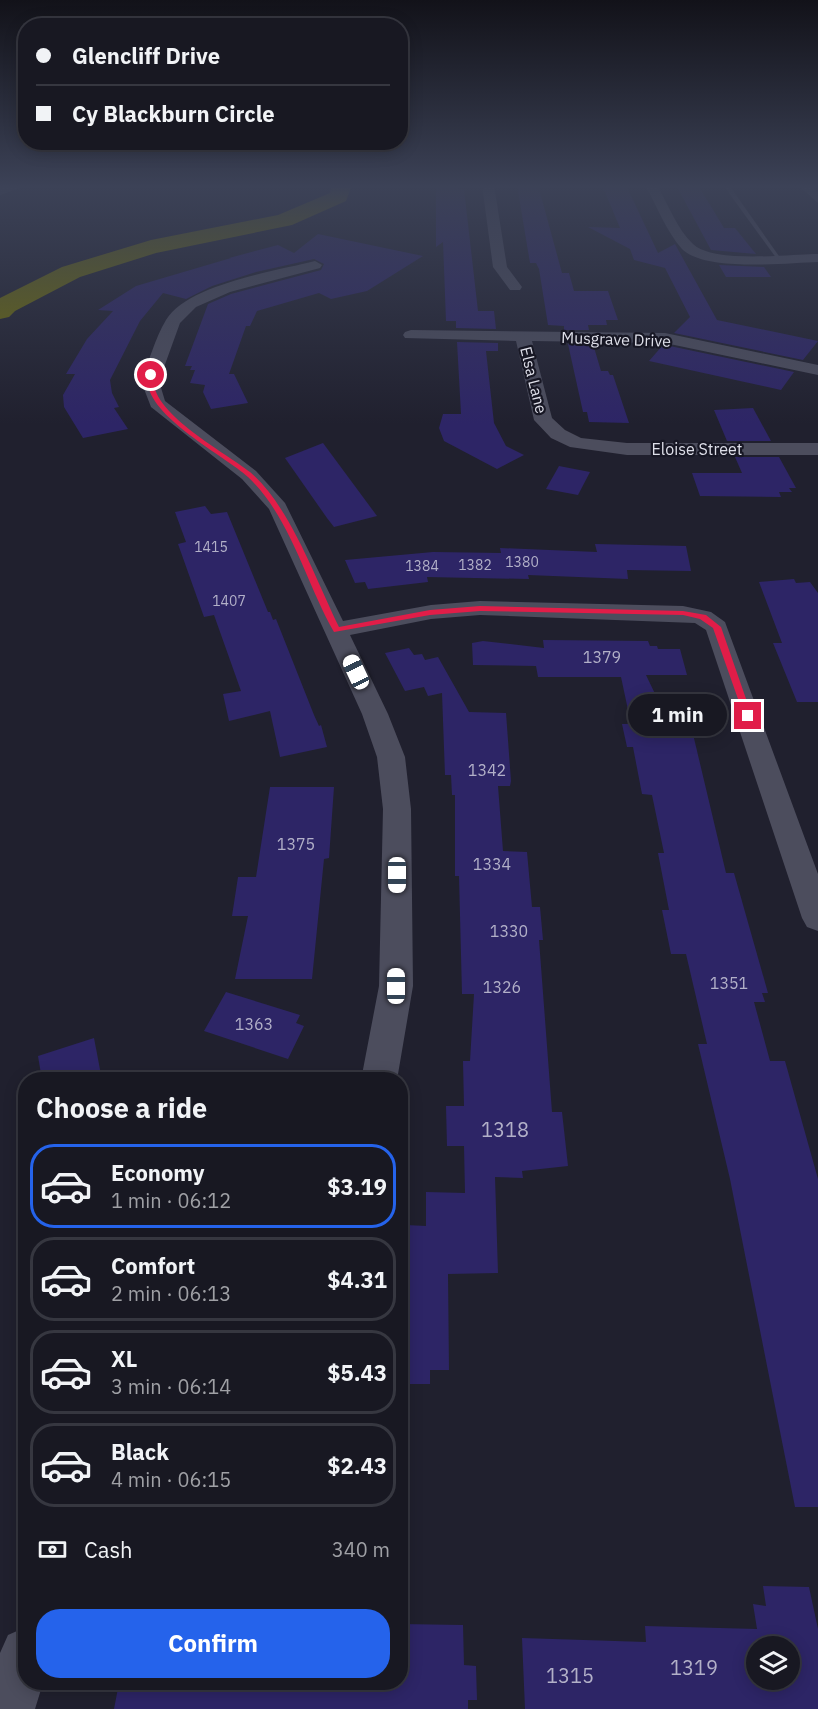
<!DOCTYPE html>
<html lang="en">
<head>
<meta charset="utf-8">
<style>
  :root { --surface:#181822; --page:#21212a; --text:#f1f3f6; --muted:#9fa0a5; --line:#363740; --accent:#2563eb }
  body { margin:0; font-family:"IBM Plex Sans",sans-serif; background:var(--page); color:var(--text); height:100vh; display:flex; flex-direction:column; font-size:22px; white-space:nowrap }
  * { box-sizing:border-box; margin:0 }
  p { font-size:20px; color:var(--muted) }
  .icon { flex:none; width:33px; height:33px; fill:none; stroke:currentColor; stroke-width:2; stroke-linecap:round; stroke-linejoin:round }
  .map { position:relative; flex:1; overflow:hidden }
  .panel { position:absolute; left:18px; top:1072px; width:390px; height:618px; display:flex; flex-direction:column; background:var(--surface); border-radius:24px; box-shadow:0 3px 15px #0003,0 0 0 2px var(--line) }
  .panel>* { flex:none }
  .banner { position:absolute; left:18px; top:18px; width:390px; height:132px; border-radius:24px; box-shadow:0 3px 15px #0003,0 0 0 2px var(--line); display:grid; align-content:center; height:132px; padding:0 18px; background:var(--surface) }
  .tools { position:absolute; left:746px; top:1636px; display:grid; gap:12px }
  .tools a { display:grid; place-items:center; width:54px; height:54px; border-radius:50%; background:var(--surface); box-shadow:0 3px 15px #0003,0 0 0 2px var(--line); font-size:30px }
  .end { position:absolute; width:27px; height:27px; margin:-14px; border:8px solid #e11d48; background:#fff; box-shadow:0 0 0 3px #fff }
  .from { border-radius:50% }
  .bubble { position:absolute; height:42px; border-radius:21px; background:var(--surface); box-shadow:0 3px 15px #0003,0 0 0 2px var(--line); font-size:20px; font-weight:700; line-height:42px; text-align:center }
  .car { position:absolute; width:18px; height:36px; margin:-18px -9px; border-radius:8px; box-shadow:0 0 4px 2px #0007; background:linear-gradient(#fff 24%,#345 0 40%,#fff 0 76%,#345 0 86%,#fff 0) }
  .banner b { display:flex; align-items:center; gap:21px; height:57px; font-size:22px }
  .banner b+b { border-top:2px solid var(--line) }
  .banner i { width:15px; height:15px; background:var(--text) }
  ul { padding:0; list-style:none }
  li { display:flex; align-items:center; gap:18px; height:84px; margin:0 12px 9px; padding:0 6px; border:3px solid var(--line); border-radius:24px }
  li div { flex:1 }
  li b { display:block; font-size:22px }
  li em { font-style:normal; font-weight:700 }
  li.selected { border-color:var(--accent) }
  li>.icon { width:54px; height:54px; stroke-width:1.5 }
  h2 { padding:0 18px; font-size:27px; line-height:72px }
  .pay { display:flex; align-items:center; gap:15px; height:66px; padding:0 18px; font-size:22px }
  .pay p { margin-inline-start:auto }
  .primary-button { display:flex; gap:12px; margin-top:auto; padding:12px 18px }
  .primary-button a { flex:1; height:69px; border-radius:24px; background:var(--accent); color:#fff; font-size:24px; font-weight:700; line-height:69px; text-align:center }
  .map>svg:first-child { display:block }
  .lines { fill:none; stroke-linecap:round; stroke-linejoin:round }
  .river { fill:#706e06; fill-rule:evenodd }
  .building { fill:#2d2566; fill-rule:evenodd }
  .service { fill:#4c4d5d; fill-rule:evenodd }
  .minor { fill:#4c4d5d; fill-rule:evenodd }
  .route { fill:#e11d48 }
  .labels { text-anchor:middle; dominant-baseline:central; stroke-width:4.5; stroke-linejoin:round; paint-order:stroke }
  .far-number-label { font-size:14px; fill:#b2b0c8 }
  .far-street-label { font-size:16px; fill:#dedfe9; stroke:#171724 }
  .number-label { font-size:16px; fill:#b2b0c8 }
  .near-number-label { font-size:20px; fill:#b2b0c8 }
</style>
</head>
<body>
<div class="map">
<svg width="818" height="1709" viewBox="0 0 818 1709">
  <rect width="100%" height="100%" fill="#20202e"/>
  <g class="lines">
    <path class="river" d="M332 185H352L346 201 292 225 156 253 80 277 15 311 9 317 0 319V298L62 267 151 240 278 215 330 193Z"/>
  </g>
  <g class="building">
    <path d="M436 185H458V189H464L478 311H494L496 329 456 328V321H446L443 242 436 247Z"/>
    <path d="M517 185H538L562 273H569L574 291H608L618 320H606L607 325H588L589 330H564V326L548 325 539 269 536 263H530Z"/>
    <path d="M602 185H626L658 253 675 244 717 320 818 341 803 360 674 333 690 317 664 266 665 268 634 260 630 249 588 227 620 228Z"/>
    <path d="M676 185H698L724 228H735L756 254 711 250Z"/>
    <path d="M318 234 423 256 367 291 331 299 319 293 257 311 250 326H246L229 374H234L248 403 211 409 203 392 205 385 190 383 195 370H190L192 366H185L208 304 231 294 321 270 324 264 314 259 256 272 212 286 186 299 163 293 140 321 110 380 112 393 119 407 114 408 128 429 83 438 64 407 63 395 75 374H66L87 339 113 311 98 310 136 286 231 258H229L278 245 294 253Z"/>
    <path d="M719 265 764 267 771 277H726Z"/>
    <path d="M457 342 498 343V351H486L494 423 506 446 524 455 497 469 444 441 439 428 443 414H461Z"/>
    <path d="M568 344H593L601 371H608L610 375H613L629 423 589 422 587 412H583Z"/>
    <path d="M663 345H665L794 372 781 390 649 361Z"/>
    <path d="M753 408 771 441H727L714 410Z"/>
    <path d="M323 443 377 516 334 527 327 518 285 458Z"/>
    <path d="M735 457H779L796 488H789L792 492H779L781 497 700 496 692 473H742Z"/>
    <path d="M559 466 590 472 578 495 546 489Z"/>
    <path d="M205 506 211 514 227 512 268 612H270L273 620 276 619 314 715 319 726 321 725 327 747 280 757 270 711 229 721 223 694 241 691 214 615 204 617 178 544 186 542 175 512Z"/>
    <path d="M595 544 686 546 691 571 627 570 628 579 528 575 529 579 427 577 428 582 368 589 365 582 355 583 345 560 433 552 501 553 500 548 597 552Z"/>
    <path d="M794 579 796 583 810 582 818 593V702H797L773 643H782L759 582Z"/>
    <path d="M543 640 648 641 650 646H657L658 649H680L687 675H646L670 725 684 734H693L726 873H734L768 993H762L765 1002H754L770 1061H785L818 1179V1507H795L730 1179 698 1044H707L686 954H671L662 910H669L658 853H664L652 795 642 794 633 747H627L622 724H631L621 677H538L536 666 473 665 472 643 483 641 544 648Z"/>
    <path d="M409 648 414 655 422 654 425 660 438 657 469 712 506 713 511 781 510 786H498L503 851 527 852 532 907H540L543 940H539L552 1112H562L568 1166 522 1171 523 1178 495 1177 498 1273 448 1274 449 1370H430V1384H400V1287H405L406 1225 426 1226V1192L465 1193 464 1146H447L446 1106H464L463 1061H470L474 994H462L459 876H455V795H452L451 775H445L442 693 428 696 424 687 405 691 385 653Z"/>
    <path d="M270 787H334L329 858 324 859 312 979H235L248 916H232L238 877H256Z"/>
    <path d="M226 992 300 1015 296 1023 304 1026 288 1059 204 1031Z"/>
    <path d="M94 1038 102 1080H42L38 1056Z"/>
    <path d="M763 1586 809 1587 818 1629V1709H525L522 1638 646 1642 645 1626 757 1629 753 1604 766 1606ZM756 1647H789V1680H756Z"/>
    <path d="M400 1624 463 1625 464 1665 476 1666 477 1700H468V1709H114L119 1683H400Z"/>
  </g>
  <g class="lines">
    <path class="service" d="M723 185H729L781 259H777Z"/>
    <g class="minor">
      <path d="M10 185H28L0 195V187Z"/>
      <path d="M482 185H494L507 267 522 287 520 290H510L493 267Z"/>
      <path d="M645 185H657C668 204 677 229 693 244 714 264 790 254 818 254V262C786 263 705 272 682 249 666 231 657 206 645 185Z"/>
      <path d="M798 185H810L818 192V203Z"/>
      <path d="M315 261 322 265 320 268 230 292 196 307 180 323 159 381 165 401 256 471 285 503 343 621 431 605 480 601 683 606 711 612 725 622 818 874V931L807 927 802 918 706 630 695 623 480 615 431 619 350 635 388 714 405 757 411 809 413 986 397 1080H361L379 986 383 809 377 757 362 714 269 509 242 479 151 407 141 381C149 362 155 338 166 320 188 284 276 271 315 261Z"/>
      <path d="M411 330 665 333 818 365V375L665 343 532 341 552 418 565 430 581 438 627 443H818V455H627L570 447 551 438 534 420 516 341 405 338 403 335 405 332Z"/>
      <path d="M26 1627V1683H43L35 1709H0V1653L8 1635Z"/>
    </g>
  </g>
  <linearGradient id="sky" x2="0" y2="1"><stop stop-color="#121219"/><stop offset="0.44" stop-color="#3c4257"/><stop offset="1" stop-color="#3c4257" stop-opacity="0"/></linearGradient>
  <rect width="818" height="424" fill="url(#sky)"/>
  <path class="route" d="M149 373 154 375C146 411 225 452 250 472 290 506 316 580 339 627L430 610 480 606 683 611 706 615 721 627 752 716 748 719 744 716 713 628 700 619 683 615 480 611 430 615 334 632C305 581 291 518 248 477 224 455 136 411 149 373Z"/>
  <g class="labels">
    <g class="far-number-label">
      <text x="211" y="547">1415</text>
      <text x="522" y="562">1380</text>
      <text x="475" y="565">1382</text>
      <text x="422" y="566">1384</text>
      <text x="229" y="601">1407</text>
    </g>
    <g class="far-street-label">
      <text transform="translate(616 339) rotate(2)">Musgrave Drive</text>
      <text transform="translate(534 380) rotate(76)">Elsa Lane</text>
      <text x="697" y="449">Eloise Street</text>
    </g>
    <g class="number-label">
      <text x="602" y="657">1379</text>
      <text x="487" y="770">1342</text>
      <text x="296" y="844">1375</text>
      <text x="492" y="864">1334</text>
      <text x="509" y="931">1330</text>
      <text x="729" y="983">1351</text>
      <text x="502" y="987">1326</text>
      <text x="254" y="1024">1363</text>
    </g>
    <g class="near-number-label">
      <text x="505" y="1129">1318</text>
      <text x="694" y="1667">1319</text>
      <text x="570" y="1675">1315</text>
    </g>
  </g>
</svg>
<div class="tools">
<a><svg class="icon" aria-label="layers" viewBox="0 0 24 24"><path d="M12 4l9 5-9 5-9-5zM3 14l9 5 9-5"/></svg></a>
</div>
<i class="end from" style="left:151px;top:375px"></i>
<i class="end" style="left:748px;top:716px"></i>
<div class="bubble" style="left:628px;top:694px;width:99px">1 min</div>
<i class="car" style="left:356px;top:672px;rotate:335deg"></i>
<i class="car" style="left:397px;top:875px;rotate:180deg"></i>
<i class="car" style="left:396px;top:986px;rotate:0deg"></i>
<div class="banner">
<b><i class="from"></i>Glencliff Drive</b>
<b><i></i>Cy Blackburn Circle</b>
</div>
<section class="panel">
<h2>Choose a ride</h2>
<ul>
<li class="selected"><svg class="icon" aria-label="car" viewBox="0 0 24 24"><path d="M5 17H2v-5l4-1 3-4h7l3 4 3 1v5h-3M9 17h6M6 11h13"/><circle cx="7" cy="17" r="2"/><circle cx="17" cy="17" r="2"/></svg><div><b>Economy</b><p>1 min · 06:12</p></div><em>$3.19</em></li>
<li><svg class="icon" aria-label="car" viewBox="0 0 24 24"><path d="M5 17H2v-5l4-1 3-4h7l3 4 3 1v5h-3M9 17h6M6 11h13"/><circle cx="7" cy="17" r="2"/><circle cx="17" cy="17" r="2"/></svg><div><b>Comfort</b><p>2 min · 06:13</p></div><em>$4.31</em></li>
<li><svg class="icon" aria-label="car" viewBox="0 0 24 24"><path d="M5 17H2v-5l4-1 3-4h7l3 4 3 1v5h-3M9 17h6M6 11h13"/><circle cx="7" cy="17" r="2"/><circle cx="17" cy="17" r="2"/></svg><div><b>XL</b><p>3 min · 06:14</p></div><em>$5.43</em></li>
<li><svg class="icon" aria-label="car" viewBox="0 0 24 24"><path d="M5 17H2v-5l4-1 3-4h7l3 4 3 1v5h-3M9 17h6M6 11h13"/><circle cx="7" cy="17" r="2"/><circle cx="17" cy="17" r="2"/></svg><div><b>Black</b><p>4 min · 06:15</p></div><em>$2.43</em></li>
</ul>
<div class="pay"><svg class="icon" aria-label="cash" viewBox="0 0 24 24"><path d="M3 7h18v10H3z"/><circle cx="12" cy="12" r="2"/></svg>Cash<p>340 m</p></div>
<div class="primary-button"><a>Confirm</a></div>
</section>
</div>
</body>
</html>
